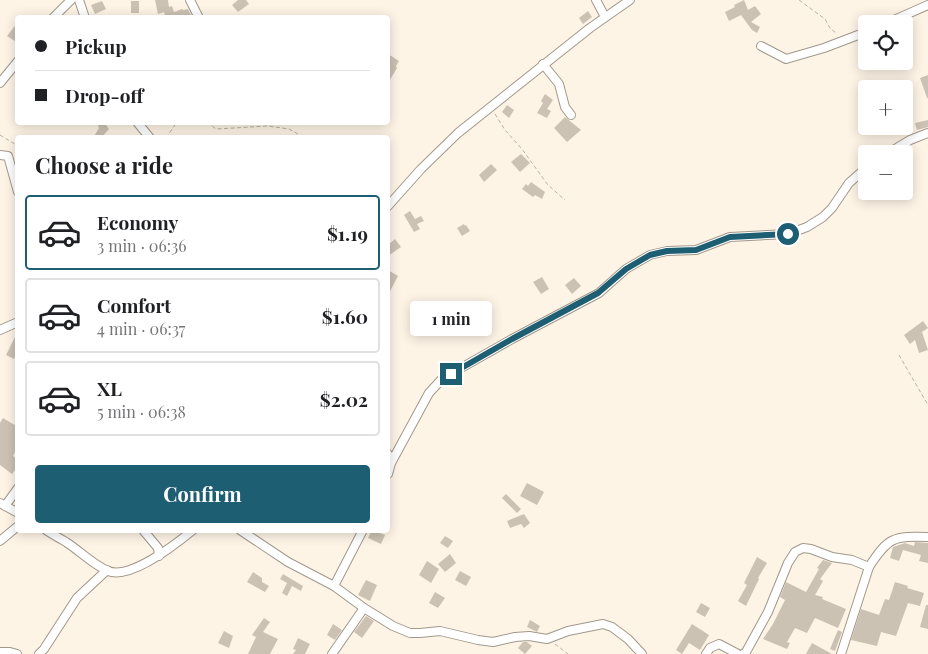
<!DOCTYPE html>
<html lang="en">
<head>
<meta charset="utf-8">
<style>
  :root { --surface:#fff; --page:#f6f6f6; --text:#202124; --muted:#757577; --line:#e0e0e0; --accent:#1e5e73 }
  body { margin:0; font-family:"Playfair Display",serif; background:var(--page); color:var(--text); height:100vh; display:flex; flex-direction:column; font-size:19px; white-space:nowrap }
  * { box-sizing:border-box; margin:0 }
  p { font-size:16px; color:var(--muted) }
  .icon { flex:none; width:28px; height:28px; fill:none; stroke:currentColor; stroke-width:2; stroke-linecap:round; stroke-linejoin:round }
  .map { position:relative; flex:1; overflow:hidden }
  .details { position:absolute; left:15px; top:135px; width:375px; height:398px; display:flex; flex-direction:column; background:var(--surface); border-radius:5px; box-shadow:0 2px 12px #0003 }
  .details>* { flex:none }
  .hud { position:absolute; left:15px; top:15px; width:375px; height:110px; border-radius:5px; box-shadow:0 2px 12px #0003; display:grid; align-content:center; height:110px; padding:0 20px; background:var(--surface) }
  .tools { position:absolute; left:858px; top:15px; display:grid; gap:10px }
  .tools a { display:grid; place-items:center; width:55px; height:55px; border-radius:5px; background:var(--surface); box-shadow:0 2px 12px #0003; font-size:25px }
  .end { position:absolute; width:22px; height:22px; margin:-11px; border:6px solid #1e5e73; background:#fff; box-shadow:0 0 0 2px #fff }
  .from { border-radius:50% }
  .bubble { position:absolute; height:35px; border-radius:5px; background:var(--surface); box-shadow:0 2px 12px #0003; font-size:16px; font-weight:700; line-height:35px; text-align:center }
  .hud b { display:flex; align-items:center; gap:18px; height:48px; font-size:19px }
  .hud b+b { border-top:1px solid var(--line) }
  .hud i { width:12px; height:12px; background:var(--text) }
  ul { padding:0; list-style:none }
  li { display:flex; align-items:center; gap:15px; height:75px; margin:0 10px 8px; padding:0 10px; border:2px solid var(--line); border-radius:5px }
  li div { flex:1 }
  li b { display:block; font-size:19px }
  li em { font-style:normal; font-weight:700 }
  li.on { border-color:var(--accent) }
  li>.icon { width:45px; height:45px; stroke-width:1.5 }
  h2 { padding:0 20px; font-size:22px; line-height:60px }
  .action { display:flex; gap:10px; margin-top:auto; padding:10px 20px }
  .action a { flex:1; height:58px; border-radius:5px; background:var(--accent); color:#fff; font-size:20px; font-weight:700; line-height:58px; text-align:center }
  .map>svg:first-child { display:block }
  .building { fill:#ccc2b4 }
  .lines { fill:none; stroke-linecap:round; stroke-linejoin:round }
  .street-casing { stroke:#a1988b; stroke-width:10 }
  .path { stroke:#bab2a7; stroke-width:1; stroke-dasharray:4 2.5; stroke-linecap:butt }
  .street { stroke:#fff; stroke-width:8 }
  .route { stroke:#1e5e73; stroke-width:6 }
</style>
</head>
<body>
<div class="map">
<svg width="928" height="654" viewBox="0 0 928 654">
  <rect width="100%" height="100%" fill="#fef4e6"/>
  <g class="building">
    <path d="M155 0H168L169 7 172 6 174 12 182 9 183 10 188 9 191 15 185 18H163L165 16 164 12 158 14Z"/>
    <path d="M238 0H246L249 4 238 12 232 5Z"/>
    <path d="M744 0 748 10 755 6 761 14 751 22 760 27 757 33 752 30 741 15 729 21 725 12 735 7 734 5Z"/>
    <path d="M102 1 106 9 95 14 91 5Z"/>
    <rect x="131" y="1" width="8" height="12"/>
    <path d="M588 11 592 17 583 24 579 18Z"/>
    <path d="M18 22V43L7 36Z"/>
    <path d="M388 54 399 61 396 66 397 68 388 83Z"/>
    <path d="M928 75V98H927L920 78Z"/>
    <path d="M545 94 553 100 547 109 551 111 547 118 537 113 543 103 541 101Z"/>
    <path d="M507 105 514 110 509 118 502 112Z"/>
    <path d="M565 117 581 130 567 142 554 128Z"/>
    <path d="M928 120V127L917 130 915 123Z"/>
    <path d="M101 122H104L109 129 101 138H93L99 128 98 126Z"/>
    <path d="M521 154 530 163 520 172 511 162Z"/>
    <path d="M491 164 497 170 484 182 479 175Z"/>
    <path d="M531 182 545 192 542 199 535 195 533 197 522 189 526 184 528 186Z"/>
    <path d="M410 211 415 219 421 216 424 221 417 224 420 229 414 232 404 215Z"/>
    <path d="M464 224 465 226 466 225 470 231 462 236 457 228Z"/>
    <path d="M395 239 401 247 388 256V245Z"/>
    <path d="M388 270 398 276 388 295Z"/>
    <path d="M542 277 549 289 541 294 533 282Z"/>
    <path d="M574 278 581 286 572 294 565 285Z"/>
    <path d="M923 321 928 328 922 332 928 350 919 353 915 340 910 344 904 335Z"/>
    <path d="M16 335 15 350 18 351 14 359 6 355Z"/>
    <path d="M3 418 18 427V446L13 456 18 460V466L12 474 0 465V423Z"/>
    <path d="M527 483 544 492 537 505 520 496Z"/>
    <path d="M506 494 521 509 517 513 502 498Z"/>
    <path d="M524 514 530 523 524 528 521 524 510 528 507 521Z"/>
    <path d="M372 530 385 535 381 544 368 538Z"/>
    <path d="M445 536 453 541 448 548 440 543Z"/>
    <path d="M915 542 928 543V563L919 561 921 555 903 550 899 561 890 558 893 547 905 543 914 546Z"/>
    <path d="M450 554 456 563 445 572 438 564Z"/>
    <path d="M757 557 767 563 758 578 759 579 746 606 738 601 747 585 744 583Z"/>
    <path d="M823 560 832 563 820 579 823 581 815 595 823 597 822 599 846 609 838 628 815 618 807 633 795 628 787 642 790 643 787 649 763 639 773 624 785 600 780 597 786 582 806 592 819 569 817 568Z"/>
    <path d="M427 561 439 569 431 583 419 575Z"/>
    <path d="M460 571 471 577 466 586 455 580Z"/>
    <path d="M253 572 262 578V582L269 586 265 592 247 582Z"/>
    <path d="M283 574 303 586 301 591 292 586 287 596 282 593 287 583 280 579Z"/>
    <path d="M366 580 377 585 370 601 358 595Z"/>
    <path d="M895 582 908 586 907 588 924 593 920 606 908 603 896 636 881 632 877 646 851 640 861 609 879 615 885 599 889 600Z"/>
    <path d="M435 592 445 598 438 608 429 603Z"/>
    <path d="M701 603 710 608 705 617 696 612Z"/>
    <path d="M926 605H928V629L920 627Z"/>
    <path d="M366 616 374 621 362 638 354 632Z"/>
    <path d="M264 618 270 622 263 632 278 639 270 654H248L256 637 252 635Z"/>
    <path d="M530 620 540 626 537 632 527 627Z"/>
    <path d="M333 624 342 630 335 640 327 635Z"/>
    <path d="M692 624 709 635 700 650 689 643 682 654 676 650Z"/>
    <path d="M838 630 842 632 835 651 830 649Z"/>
    <path d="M224 631 233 636 229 648 218 643Z"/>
    <path d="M298 638 310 644 305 654H293L296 650 293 649Z"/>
    <path d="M523 642H527L532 646 525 654 518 648Z"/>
    <path d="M812 643 832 654H806Z"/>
  </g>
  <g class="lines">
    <defs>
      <g id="street">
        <path d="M79 0 85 18"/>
        <path d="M190 0 199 18"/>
        <path d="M596 0 605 17"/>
        <path d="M53 18 71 0"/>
        <path d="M885 24 928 5"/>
        <path d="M761 46 786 59 824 48 866 32"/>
        <path d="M543 64 559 84 565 107 571 115"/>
        <path d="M0 83 18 61"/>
        <path d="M137 122 150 138"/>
        <path d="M887 154 910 140 928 133"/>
        <path d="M0 155 8 156 18 192"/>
        <path d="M388 206 421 169 458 133 590 28 630 0"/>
        <path d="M0 330 18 322"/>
        <path d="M388 454 391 463 388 474"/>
        <path d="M391 463 429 393 441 380 461 368 512 339 599 293 626 269 650 255 667 251 696 250 730 237 788 234 807 227 823 217 832 208 849 183 866 168"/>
        <path d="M0 503 18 513"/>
        <path d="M5 506 18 488"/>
        <path d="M46 530C52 534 59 538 66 542 80 551 92 564 108 571 130 580 176 544 193 530"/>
        <path d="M143 530 158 548 159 556"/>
        <path d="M240 530 288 562 334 586 364 608 393 626 410 633H420L440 631 478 640 493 642 515 637 529 636 547 639 568 631 603 624 612 627 628 639 642 654"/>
        <path d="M0 541 18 526"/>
        <path d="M334 586 363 530"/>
        <path d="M0 652H10L17 654"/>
        <path d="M39 654 44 649 77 598 107 570"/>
        <path d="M332 654 364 608"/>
        <path d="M706 654 710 648 719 644 738 654"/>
        <path d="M743 654 746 652 768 612 788 563 795 552 803 548 811 549 832 557 852 560 869 567"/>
        <path d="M841 654 869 567C888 537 894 536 928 537"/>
      </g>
    </defs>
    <use href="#street" class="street-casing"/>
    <g class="path">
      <path d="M799 0 825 19 830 28 837 34"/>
      <path d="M495 114 505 130 522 149 548 185 565 200"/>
      <path d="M207 122 216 129 268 126 289 129 305 138"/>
      <path d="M0 135 18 146"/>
      <path d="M166 138 177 122"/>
      <path d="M899 355 928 405"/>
      <path d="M555 644 568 654"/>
    </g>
    <use href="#street" class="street"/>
  </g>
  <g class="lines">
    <path class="route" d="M451 374 512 339 598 293 626 269 650 255 667 251 696 250 730 237 788 234"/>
  </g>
</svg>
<div class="tools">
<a><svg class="icon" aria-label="locate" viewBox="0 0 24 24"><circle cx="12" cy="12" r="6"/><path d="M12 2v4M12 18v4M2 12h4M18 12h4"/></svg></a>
<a>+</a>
<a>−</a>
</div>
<i class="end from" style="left:788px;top:234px"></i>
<i class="end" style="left:451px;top:374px"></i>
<div class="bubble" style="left:410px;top:301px;width:82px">1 min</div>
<div class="hud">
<b><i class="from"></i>Pickup</b>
<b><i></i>Drop-off</b>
</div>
<section class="details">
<h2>Choose a ride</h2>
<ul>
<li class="on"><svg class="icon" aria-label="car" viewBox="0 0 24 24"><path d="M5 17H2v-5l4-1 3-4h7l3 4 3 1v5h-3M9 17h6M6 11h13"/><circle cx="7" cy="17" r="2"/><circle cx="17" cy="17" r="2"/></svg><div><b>Economy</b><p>3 min · 06:36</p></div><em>$1.19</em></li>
<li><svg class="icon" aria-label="car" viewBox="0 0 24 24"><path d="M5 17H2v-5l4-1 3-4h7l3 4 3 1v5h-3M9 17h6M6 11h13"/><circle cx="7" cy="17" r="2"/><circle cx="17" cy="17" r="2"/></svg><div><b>Comfort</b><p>4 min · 06:37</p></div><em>$1.60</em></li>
<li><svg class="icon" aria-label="car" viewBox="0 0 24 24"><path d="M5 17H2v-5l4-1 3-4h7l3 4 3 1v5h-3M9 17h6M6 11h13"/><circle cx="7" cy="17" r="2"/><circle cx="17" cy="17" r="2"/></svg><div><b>XL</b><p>5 min · 06:38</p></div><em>$2.02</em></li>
</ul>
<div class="action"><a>Confirm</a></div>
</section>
</div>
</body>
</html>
